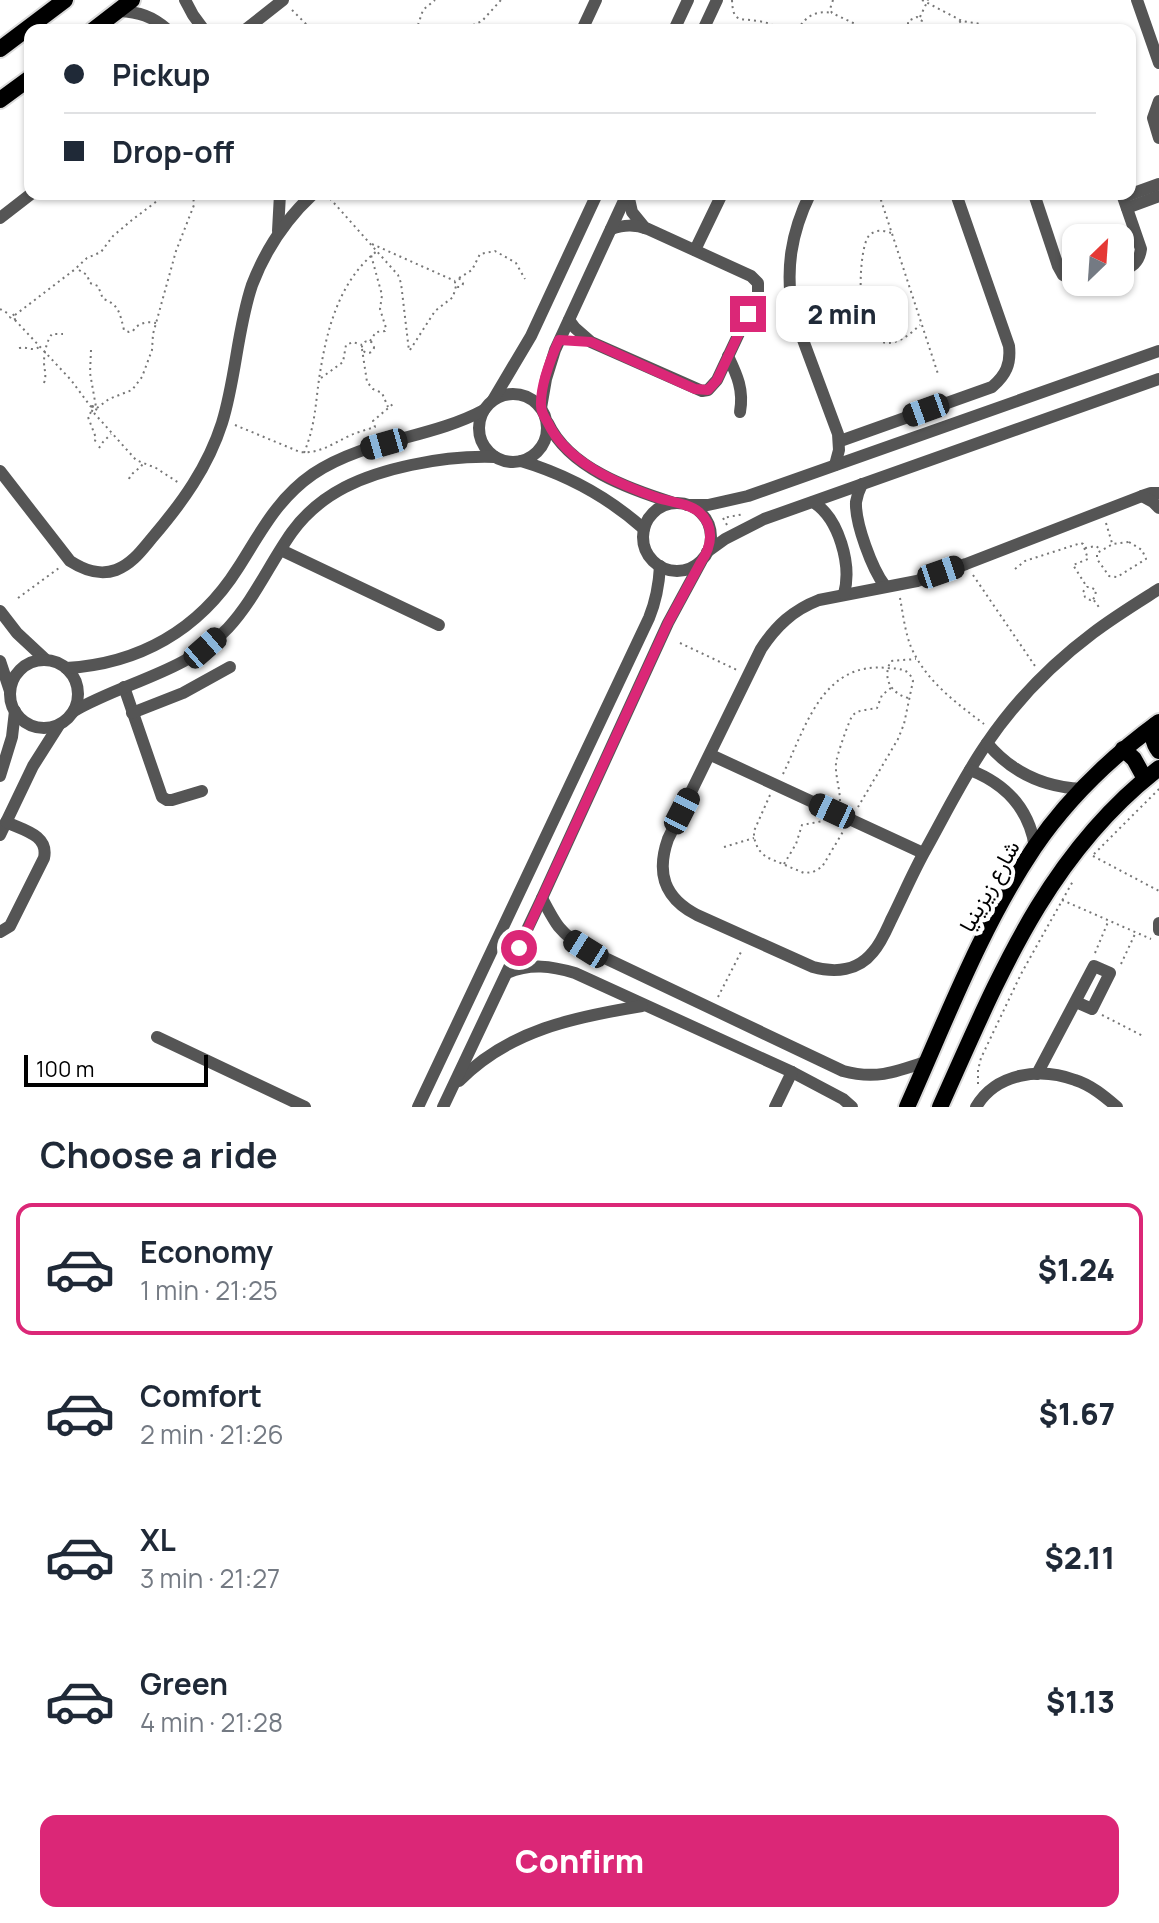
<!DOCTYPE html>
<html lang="en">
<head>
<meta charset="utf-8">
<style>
  :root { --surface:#fff; --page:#f6f6f7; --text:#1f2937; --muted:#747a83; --line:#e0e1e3; --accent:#db2777 }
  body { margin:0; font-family:Manrope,Vazirmatn,sans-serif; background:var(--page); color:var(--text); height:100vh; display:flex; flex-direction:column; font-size:30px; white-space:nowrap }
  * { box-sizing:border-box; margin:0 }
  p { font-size:26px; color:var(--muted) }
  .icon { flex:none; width:44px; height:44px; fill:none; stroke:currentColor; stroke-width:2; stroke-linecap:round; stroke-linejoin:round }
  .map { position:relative; height:1107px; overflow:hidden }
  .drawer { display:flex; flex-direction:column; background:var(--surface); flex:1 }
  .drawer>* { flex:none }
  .banner { position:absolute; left:24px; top:24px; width:1112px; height:176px; border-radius:16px; box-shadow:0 2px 6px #0004; display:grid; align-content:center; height:176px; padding:0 40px; background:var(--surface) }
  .needle { width:52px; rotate:25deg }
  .tools { position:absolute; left:1062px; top:224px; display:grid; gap:16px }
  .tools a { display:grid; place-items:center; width:72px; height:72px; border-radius:16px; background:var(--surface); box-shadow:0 2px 6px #0004; font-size:40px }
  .scale { position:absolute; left:24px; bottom:20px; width:184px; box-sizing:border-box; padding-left:8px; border:4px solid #000; border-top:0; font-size:22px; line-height:28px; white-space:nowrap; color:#000; -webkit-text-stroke:6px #fff; paint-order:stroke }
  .end { position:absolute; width:36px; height:36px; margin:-18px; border:10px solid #db2777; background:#fff; box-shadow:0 0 0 4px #fff }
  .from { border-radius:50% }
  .bubble { position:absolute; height:56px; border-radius:16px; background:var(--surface); box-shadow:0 2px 6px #0004; font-size:26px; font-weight:800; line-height:56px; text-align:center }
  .car { position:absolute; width:24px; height:48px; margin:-24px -12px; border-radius:10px; box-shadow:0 0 6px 2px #0007; background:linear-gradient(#222 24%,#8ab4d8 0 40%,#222 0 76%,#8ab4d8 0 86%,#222 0) }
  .banner b { display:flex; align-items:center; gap:28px; height:76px; font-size:30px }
  .banner b+b { border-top:2px solid var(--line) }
  .banner i { width:20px; height:20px; background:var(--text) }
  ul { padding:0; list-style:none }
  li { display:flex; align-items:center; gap:24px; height:132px; margin:0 16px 12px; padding:0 24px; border:4px solid transparent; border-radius:16px }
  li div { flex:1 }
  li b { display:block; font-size:30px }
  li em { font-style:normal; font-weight:800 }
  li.active { border-color:var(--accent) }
  li>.icon { width:72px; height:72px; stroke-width:1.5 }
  h2 { padding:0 40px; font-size:36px; line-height:96px }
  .primary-button { display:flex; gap:16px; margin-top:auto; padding:16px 40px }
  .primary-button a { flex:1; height:92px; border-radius:16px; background:var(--accent); color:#fff; font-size:32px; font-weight:800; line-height:92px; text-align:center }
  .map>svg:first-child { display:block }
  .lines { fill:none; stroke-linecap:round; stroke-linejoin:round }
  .major-casing { stroke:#dbdbdb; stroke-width:20 }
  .path { stroke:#777; stroke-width:2; stroke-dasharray:2 4; stroke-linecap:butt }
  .minor { stroke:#555; stroke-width:12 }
  .major { stroke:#000; stroke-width:16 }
  .route { stroke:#db2777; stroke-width:10 }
  .labels { text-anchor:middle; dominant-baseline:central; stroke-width:8; stroke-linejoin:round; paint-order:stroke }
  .street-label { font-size:22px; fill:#000; stroke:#fff }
</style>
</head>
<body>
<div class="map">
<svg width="1159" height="1107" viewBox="0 0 1159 1107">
  <rect width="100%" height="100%" fill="#fff"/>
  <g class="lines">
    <defs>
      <g id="major">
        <path d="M93 30 132 0"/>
        <path d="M0 49 65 0"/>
        <path d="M0 100 30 78"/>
        <path d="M1155 725C1152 735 1152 742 1159 751"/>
        <path d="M1123 749 1134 759 1145 779"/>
        <path d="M907 1107C946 1020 981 927 1034 848 1068 798 1111 757 1159 722"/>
        <path d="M940 1107C997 981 1045 856 1159 768"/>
      </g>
    </defs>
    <use href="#major" class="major-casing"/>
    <g class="path">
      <path d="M732 0C733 23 739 18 758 21 767 22 775 26 784 30"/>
      <path d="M833 0 830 9 832 13 868 30"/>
      <path d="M922 0 962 21 981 24 991 30"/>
      <path d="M292 10 312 30"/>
      <path d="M920 17 928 0"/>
      <path d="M418 25 423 10 435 0"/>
      <path d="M391 30 417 26 431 30"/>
      <path d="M462 30 482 21 501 0"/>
      <path d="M798 30C805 16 817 10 832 13"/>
      <path d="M909 30 908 27V21L917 17 922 21 923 27 921 30"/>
      <path d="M950 30 961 21"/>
      <path d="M326 194 398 275 401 283 409 351"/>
      <path d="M879 194 938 374"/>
      <path d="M891 233C883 230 874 229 868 237 861 248 859 288 862 300 866 314 871 329 879 341 895 348 909 335 920 325"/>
      <path d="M372 244 455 281"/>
      <path d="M79 270 87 275 90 283 98 286 103 299C119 304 120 314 124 330L129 332 133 331C138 323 147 321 156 323"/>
      <path d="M459 278 472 270 480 254 495 251 516 263 525 279"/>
      <circle cx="459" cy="283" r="4"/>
      <path d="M0 309 9 314"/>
      <path d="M13 314 16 319 12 320 10 317Z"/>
      <path d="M15 315 74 270 87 258 101 252 113 236 132 220 161 198 170 194"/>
      <path d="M15 320 71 380 91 407"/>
      <circle cx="368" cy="347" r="6"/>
      <path d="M370 341 376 332 385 331 386 328 380 309 382 295 371 255"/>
      <path d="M19 348C27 346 32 352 39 347"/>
      <path d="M362 349 367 382 373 389 382 393 388 407"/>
      <path d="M91 350 90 373 96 407"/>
      <path d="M410 350 435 311 453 297 456 286"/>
      <path d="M321 378 343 362 346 345 353 342 362 345"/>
      <path d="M44 383C47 374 44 370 44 362 44 353 47 340 52 334H63"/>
      <path d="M92 406 97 408 95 412 90 410Z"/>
      <path d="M97 408 109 399 132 390 142 377 152 350 153 334 176 251 194 205 193 194"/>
      <path d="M91 412 88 417 96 438 94 444"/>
      <path d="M94 413 136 460 156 468 179 483"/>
      <path d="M235 425 300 452C319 454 332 444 349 436 357 432 366 430 375 427L373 421 393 404"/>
      <path d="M99 448 103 442 111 434"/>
      <path d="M304 453C317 421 315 400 321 367 328 324 342 278 377 251"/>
      <path d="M129 479C132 471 140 470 143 463"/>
      <path d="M1106 523 1112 543"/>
      <path d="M727 525 723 518 744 514"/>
      <path d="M1129 542 1142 550 1146 559 1117 577 1109 576 1097 559V553L1113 544Z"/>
      <path d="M1085 548 1096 546 1100 549"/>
      <path d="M1015 569 1025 561 1081 543 1083 544 1088 559 1073 565 1087 587"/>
      <path d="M973 575 1035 666"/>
      <path d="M18 598 59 568"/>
      <path d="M900 598C903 614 905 632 911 647 926 681 955 702 984 724"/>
      <path d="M1093 599 1095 597 1096 590 1090 587H1087L1083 592 1085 597 1090 600 1093 599 1101 610"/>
      <path d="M680 643 737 670"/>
      <path d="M908 698C890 693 882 677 891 661L916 659"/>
      <path d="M783 774C806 727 822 661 888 668 899 669 909 668 913 681L904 724 898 739 858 807"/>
      <path d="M770 795 754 831V838L758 849 766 857 804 873 813 872 822 867 844 830"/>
      <path d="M840 801C840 789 835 775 836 763 836 758 850 717 853 715 859 709 869 710 877 708L882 695 891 688"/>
      <path d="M724 847 754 838"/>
      <path d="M1094 854 1159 789"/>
      <path d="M1093 856 1159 891"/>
      <path d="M784 864 796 844 802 825 823 821"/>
      <path d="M1062 900 1151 939"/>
      <path d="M1095 953 1108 922"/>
      <path d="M1121 964 1135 934"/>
      <path d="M718 997 742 950"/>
      <path d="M1102 1015 1143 1036"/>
      <path d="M978 1084V1070L981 1058 1021 974 1073 881"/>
    </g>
    <g class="minor">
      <path d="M185 0 193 15 204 30"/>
      <path d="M1137 0 1159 63"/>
      <path d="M119 11C139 12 152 16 168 30"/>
      <path d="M245 30 283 0"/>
      <path d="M582 30 596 0"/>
      <path d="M674 30 688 0"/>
      <path d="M703 30 717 0"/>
      <path d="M1159 101 1153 118 1159 138"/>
      <path d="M628 194 632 212 645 228"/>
      <path d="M810 194C791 233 785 270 793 313L838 434 839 450 835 465"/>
      <path d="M1034 194 1058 266 1063 275 1076 282"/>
      <path d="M1123 197 1159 184"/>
      <path d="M1127 208 1159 196"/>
      <path d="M0 218 31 194"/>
      <path d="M278 231 280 194"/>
      <path d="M695 250 722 194"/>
      <path d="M1120 271C1132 267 1139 263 1141 249L1122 194"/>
      <path d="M569 320 575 328 591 342 702 391 708 390 717 380 758 293V283L751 276 648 229C634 224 624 225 611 229"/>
      <path d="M728 356C737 375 744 390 740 412"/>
      <circle cx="513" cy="428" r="34"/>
      <path d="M493 400 531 336 597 194"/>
      <path d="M541 408 546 379 555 350 627 194"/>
      <path d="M548 423C569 468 629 489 674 503"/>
      <path d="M843 440 992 387C1006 375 1011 364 1009 346L956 194"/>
      <path d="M521 461C568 475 607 496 644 529"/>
      <path d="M0 471 70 561C84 570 99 576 116 570 132 564 142 550 152 538 182 503 208 467 222 423 236 378 237 330 252 285 265 251 286 219 313 194"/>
      <path d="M862 484C859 490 857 496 856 502 855 523 872 569 885 586"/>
      <path d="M1159 493H1151L1142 496 966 564 917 581 819 600C793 610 776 626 761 649L668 839C656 873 664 898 697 915L813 967C835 973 858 971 873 952 881 943 886 931 891 920 903 896 913 872 926 849 946 813 964 776 987 743 1015 702 1053 663 1093 633 1114 617 1137 603 1159 589"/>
      <path d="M1142 496 1153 502 1159 508"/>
      <path d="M813 502C839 518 852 565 844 594"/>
      <circle cx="677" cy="537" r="34"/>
      <path d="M687 505H708L748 496 1159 351"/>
      <path d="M281 550 439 625"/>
      <path d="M707 552 725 539 764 519 1159 379"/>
      <path d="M0 611 17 633 46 660"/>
      <circle cx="44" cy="694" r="34"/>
      <path d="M0 661 10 691"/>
      <path d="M66 668C139 664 199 630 238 568 261 532 277 499 313 474 365 439 430 439 484 410"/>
      <path d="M124 687 162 797 167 800H172L202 791"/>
      <path d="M74 711C124 682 187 672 228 628 254 600 270 563 292 532 321 492 364 475 411 465 439 459 466 456 495 457"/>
      <path d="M132 713 183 693 230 667"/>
      <path d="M987 743C1012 773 1043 787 1082 789"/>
      <path d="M711 755 923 853"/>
      <path d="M970 770C1006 784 1029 809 1035 847"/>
      <path d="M0 776 12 737 15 711"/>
      <path d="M0 835 33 766 59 725"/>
      <path d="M542 898C556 925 560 933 586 949L843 1071C876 1080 896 1072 928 1061"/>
      <path d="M1159 923V930"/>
      <path d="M0 932 10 926 44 858C49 835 23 830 6 822"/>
      <path d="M507 973C531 963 551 966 575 973L792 1072 843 1099 852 1107"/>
      <path d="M157 1037 305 1107"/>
      <path d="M1037 1074 1094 966 1110 973 1092 1009 1076 1002"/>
      <path d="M459 1081C509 1030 575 1017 642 1006"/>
      <path d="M418 1107 649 618C656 601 659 585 660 566"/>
      <path d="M443 1107 542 898 668 623 701 562"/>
      <path d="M775 1107 792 1072"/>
      <path d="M976 1107C996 1073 1040 1067 1075 1080 1091 1085 1104 1096 1117 1107"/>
    </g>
    <use href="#major" class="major"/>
  </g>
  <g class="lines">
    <path class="route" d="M519 948 668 623 701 562C712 546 715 526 699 512 688 503 671 502 658 498 618 484 567 463 548 423 545 418 541 412 541 406 540 386 551 358 559 340L591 342 695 389 708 390 717 380 748 314"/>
  </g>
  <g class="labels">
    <g class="street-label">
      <text transform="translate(989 886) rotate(-61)">شارع زيزينيا</text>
    </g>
  </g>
</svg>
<div class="tools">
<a><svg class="needle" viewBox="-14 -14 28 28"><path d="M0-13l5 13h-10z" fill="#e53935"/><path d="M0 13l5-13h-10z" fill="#747a83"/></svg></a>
</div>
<div class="scale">100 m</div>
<i class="end from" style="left:519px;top:948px"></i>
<i class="end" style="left:748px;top:314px"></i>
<div class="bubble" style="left:776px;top:286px;width:132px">2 min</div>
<i class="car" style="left:926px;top:410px;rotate:250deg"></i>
<i class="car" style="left:384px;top:444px;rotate:254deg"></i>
<i class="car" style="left:941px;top:572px;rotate:71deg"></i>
<i class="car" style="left:205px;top:648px;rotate:49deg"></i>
<i class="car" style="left:682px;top:811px;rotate:27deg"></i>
<i class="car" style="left:832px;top:811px;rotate:295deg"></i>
<i class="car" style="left:586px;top:949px;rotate:302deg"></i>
<div class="banner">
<b><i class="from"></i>Pickup</b>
<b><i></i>Drop-off</b>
</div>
</div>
<section class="drawer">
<h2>Choose a ride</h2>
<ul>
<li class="active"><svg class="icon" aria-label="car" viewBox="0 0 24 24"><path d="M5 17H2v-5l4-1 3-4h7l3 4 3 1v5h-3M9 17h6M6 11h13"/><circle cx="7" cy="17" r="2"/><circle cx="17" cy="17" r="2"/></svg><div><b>Economy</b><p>1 min · 21:25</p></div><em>$1.24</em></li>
<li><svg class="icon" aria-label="car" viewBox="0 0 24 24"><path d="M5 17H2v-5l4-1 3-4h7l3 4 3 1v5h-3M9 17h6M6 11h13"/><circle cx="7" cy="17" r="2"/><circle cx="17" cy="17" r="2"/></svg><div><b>Comfort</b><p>2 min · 21:26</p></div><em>$1.67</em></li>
<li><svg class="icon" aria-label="car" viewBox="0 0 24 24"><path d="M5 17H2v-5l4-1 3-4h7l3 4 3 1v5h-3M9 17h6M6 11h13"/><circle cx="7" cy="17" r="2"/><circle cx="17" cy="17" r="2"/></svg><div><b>XL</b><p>3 min · 21:27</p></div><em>$2.11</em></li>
<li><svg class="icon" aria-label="car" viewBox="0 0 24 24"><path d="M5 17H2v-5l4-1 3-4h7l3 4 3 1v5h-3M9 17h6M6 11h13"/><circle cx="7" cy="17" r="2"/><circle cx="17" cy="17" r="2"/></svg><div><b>Green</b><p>4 min · 21:28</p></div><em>$1.13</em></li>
</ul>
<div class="primary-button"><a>Confirm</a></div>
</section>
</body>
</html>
